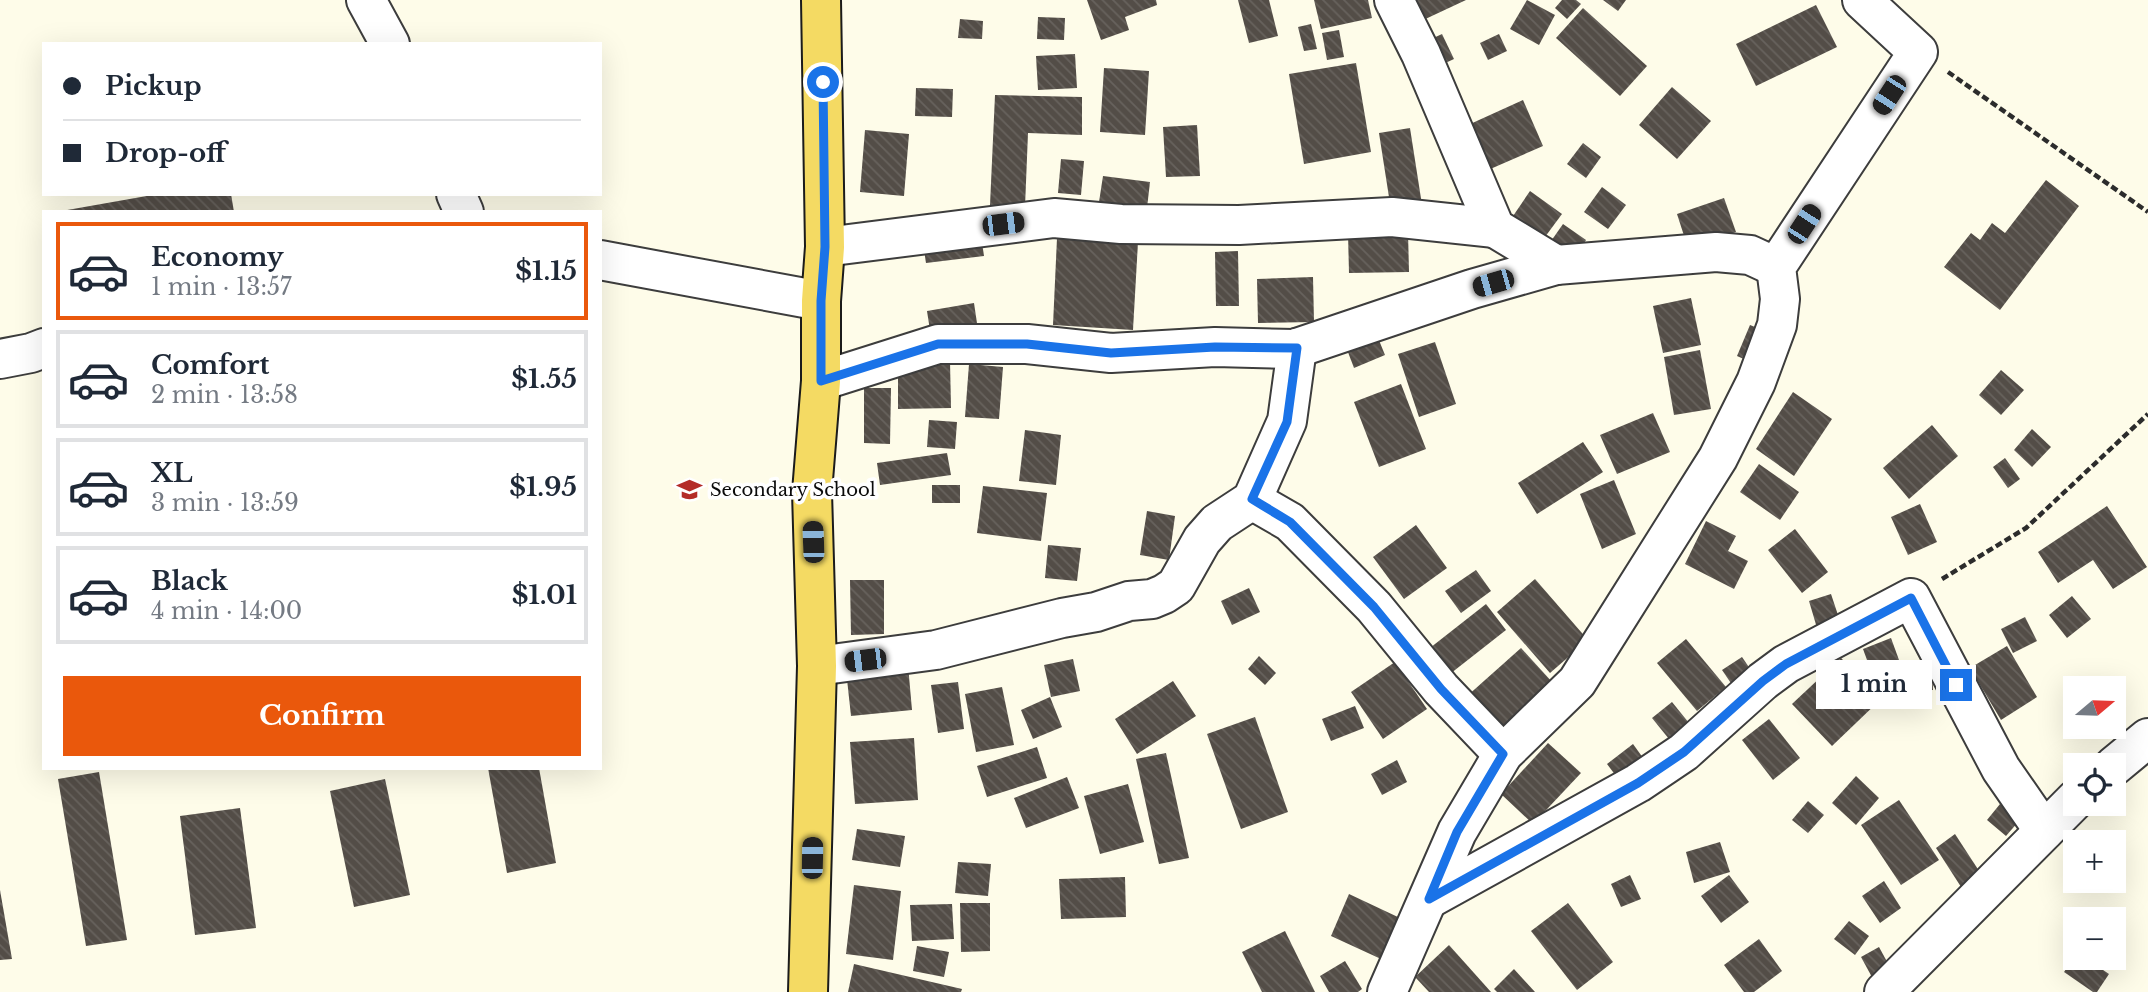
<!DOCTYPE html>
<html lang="en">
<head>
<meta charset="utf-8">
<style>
  :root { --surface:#fff; --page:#f6f6f7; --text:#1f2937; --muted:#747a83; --line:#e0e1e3; --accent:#ea580c }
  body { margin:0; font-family:"Libre Baskerville",serif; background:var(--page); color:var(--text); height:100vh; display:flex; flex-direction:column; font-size:26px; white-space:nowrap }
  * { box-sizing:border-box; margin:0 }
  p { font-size:23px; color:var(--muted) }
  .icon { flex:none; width:38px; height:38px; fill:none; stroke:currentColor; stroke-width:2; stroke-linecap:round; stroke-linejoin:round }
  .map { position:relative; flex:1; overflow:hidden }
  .side { position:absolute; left:42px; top:210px; width:560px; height:560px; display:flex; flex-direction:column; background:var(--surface); border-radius:0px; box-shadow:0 7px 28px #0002 }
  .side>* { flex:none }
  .hud { position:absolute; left:42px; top:42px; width:560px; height:154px; border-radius:0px; box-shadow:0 7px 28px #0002; display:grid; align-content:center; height:154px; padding:0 21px; background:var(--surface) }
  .needle { width:46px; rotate:71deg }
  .fabs { position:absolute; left:2063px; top:676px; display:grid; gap:14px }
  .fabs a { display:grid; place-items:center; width:63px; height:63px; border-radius:0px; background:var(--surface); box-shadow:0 7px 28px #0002; font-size:35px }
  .end { position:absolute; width:32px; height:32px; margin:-16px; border:9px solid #1a73e8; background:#fff; box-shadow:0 0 0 4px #fff }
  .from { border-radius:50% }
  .bubble { position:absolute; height:49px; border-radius:0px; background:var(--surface); box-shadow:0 7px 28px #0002; font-size:23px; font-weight:700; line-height:49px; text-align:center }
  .car { position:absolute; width:21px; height:42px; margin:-21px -10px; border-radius:9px; box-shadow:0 0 5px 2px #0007; background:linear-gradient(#222 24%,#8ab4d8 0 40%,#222 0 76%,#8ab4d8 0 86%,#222 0) }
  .hud b { display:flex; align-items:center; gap:24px; height:66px; font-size:26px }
  .hud b+b { border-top:2px solid var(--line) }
  .hud i { width:18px; height:18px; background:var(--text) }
  ul { padding:12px 0 0; list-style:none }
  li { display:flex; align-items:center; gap:21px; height:98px; margin:0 14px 10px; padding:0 7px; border:4px solid var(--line); border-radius:0px }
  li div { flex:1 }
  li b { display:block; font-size:26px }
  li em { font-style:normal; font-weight:700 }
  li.current { border-color:var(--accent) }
  li>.icon { width:63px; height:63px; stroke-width:1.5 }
  .button { display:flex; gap:14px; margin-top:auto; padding:14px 21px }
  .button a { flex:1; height:80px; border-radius:0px; background:var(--accent); color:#fff; font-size:28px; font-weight:700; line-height:80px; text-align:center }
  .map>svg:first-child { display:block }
  .building { fill:url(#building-back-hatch) }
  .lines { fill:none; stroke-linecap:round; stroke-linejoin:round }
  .minor-casing { stroke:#3d3d3d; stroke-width:42 }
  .major-casing { stroke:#1b1b1b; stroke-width:42 }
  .path { stroke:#2c2c2c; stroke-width:4.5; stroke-dasharray:7 3.5; stroke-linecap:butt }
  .minor { stroke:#fff; stroke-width:38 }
  .major { stroke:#f4da63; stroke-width:38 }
  .route { stroke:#1a73e8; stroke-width:9 }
  .labels { text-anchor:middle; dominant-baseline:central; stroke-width:7; stroke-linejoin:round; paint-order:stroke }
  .poi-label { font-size:18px; fill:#0a0a0a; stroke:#fff; text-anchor:start }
</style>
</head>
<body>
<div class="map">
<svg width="2148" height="992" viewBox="0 0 2148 992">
  <defs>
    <pattern id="building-back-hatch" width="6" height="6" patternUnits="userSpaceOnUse" patternTransform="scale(1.75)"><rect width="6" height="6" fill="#534d47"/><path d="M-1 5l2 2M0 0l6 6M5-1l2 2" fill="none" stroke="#67625d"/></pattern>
  </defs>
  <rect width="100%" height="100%" fill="#fefce9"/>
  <g class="building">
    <path d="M1087 0H1156L1157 5 1125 17 1129 30 1101 40Z"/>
    <path d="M1238 0H1269L1278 36 1249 43Z"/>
    <path d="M1314 0H1368L1372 18 1321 29Z"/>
    <path d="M1411 0H1466L1419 22Z"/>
    <path d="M1527 0 1555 15 1539 45 1510 29Z"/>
    <path d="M1562 0H1576L1581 4 1567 19 1555 8Z"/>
    <path d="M1603 0H1626L1618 11Z"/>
    <path d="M1816 5 1837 47 1756 86 1736 44Z"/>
    <path d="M1583 8 1647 66 1620 96 1556 38Z"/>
    <path d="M1038 17 1065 18 1064 40 1037 39Z"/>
    <path d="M960 19 983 21 982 39 958 38Z"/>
    <path d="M1311 24 1317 49 1304 51 1298 27Z"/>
    <path d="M1339 30 1344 57 1327 60 1322 33Z"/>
    <path d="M1442 34 1454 59 1439 66 1427 41Z"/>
    <path d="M1499 34 1507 51 1488 60 1480 43Z"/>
    <path d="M1075 54 1077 88 1038 90 1036 56Z"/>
    <path d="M1356 63 1371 152 1304 164 1289 74Z"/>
    <path d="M1104 68 1149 71 1145 135 1100 132Z"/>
    <path d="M1672 87 1711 121 1677 159 1639 125Z"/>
    <path d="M916 88 953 89 952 117 915 116Z"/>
    <path d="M995 95 1082 97V135L1028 133 1025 207 990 205Z"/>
    <path d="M1523 100 1543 146 1488 170 1468 125Z"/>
    <path d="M1197 125 1200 176 1166 177 1163 127Z"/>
    <path d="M1410 128 1422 205 1391 210 1379 133Z"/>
    <path d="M865 130 909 134 904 196 860 192Z"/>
    <path d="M1583 143 1601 157 1586 178 1567 164Z"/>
    <path d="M1061 159 1084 161 1081 195 1058 193Z"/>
    <path d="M1103 176 1150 182 1147 208 1099 202Z"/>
    <path d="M2046 180 2079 206 2000 310 1944 267 1971 233 1980 240 1992 223 2005 233Z"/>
    <path d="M1602 187 1626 205 1608 229 1584 212Z"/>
    <path d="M1530 191 1562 214 1542 241 1511 219Z"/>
    <path d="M158 194H231L234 212H56Z"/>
    <path d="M1724 198 1736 232 1688 248 1677 214Z"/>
    <path d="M1563 224 1586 240 1573 261 1549 244Z"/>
    <path d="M980 229 984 256 926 263 922 237Z"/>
    <path d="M1408 232 1409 272 1349 273 1348 233Z"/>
    <path d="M1057 238 1138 242 1133 330 1053 325Z"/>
    <path d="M1238 251 1239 306H1216L1215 252Z"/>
    <path d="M1313 277 1314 322 1258 323 1257 279Z"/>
    <path d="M1691 298 1701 345 1663 353 1653 306Z"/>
    <path d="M974 303 978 330 931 337 927 311Z"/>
    <path d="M1750 325 1768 332 1755 364 1737 356Z"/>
    <path d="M1374 328 1385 355 1354 368 1343 339Z"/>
    <path d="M1435 342 1456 404 1419 417 1398 354Z"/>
    <path d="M1700 350 1711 409 1674 415 1664 357Z"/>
    <path d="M898 361H950L951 408 898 409Z"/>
    <path d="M969 364 1003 367 999 419 965 417Z"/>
    <path d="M2001 370 2024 390 2001 415 1979 395Z"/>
    <path d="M1401 384 1426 449 1379 467 1354 402Z"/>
    <path d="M864 388H891L890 444 864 443Z"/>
    <path d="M1793 392 1832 419 1794 476 1756 449Z"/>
    <path d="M1653 413 1670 452 1617 474 1600 435Z"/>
    <path d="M929 420 957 422 955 449 927 447Z"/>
    <path d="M1932 425 1958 456 1909 499 1883 468Z"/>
    <path d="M2032 429 2051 447 2032 467 2014 450Z"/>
    <path d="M1025 430 1061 435 1056 485 1019 481Z"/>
    <path d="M1583 442 1603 472 1537 514 1518 483Z"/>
    <path d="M947 453 951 475 880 485 877 463Z"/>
    <path d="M2005 458 2020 479 2008 488 1993 467Z"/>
    <path d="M1759 464 1799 492 1780 520 1740 492Z"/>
    <path d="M1614 480 1636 534 1602 549 1580 494Z"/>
    <rect x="932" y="485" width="28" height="18"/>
    <path d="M983 486 1047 493 1041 541 977 533Z"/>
    <path d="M1920 504 1937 542 1908 555 1891 517Z"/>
    <path d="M2107 506 2147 567 2113 589 2093 560 2058 583 2038 552Z"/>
    <path d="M1147 511 1175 516 1169 560 1140 555Z"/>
    <path d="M1706 521 1736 536 1728 551 1748 561 1734 589 1685 564Z"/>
    <path d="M1416 525 1447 568 1404 599 1373 557Z"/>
    <path d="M1795 529 1828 572 1802 593 1768 550Z"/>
    <path d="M1048 545 1081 548 1077 581 1045 578Z"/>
    <path d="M1476 570 1491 591 1461 613 1445 591Z"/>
    <path d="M1535 579 1588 640 1550 673 1497 612Z"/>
    <path d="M850 580H884V634L851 635Z"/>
    <path d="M1249 588 1260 612 1232 625 1221 601Z"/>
    <path d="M1831 594 1840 621 1817 628 1809 601Z"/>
    <path d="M2072 596 2091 619 2067 638 2049 615Z"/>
    <path d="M1486 604 1506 630 1441 681 1421 655Z"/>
    <path d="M2025 617 2037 641 2013 653 2001 629Z"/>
    <path d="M1891 638 1899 660 1871 671 1863 649Z"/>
    <path d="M1686 639 1726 687 1697 711 1657 663Z"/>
    <path d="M2007 646 2037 697 2001 720 1970 668Z"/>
    <path d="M1521 648 1553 683 1498 733 1466 697Z"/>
    <path d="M1259 656 1276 673 1265 685 1248 669Z"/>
    <path d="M1742 657 1757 679 1737 692 1722 670Z"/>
    <path d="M1841 658 1881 699 1832 746 1792 704Z"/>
    <path d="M1073 659 1080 691 1051 697 1044 665Z"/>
    <path d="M1395 662 1427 709 1383 739 1351 692Z"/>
    <path d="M908 665 912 710 851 716 846 670Z"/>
    <path d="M1914 670H1932L1933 690 1915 691Z"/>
    <path d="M1173 681 1196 716 1137 754 1115 719Z"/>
    <path d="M958 682 964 729 938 733 931 685Z"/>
    <path d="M1002 687 1014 745 976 752 965 694Z"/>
    <path d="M1050 697 1062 727 1033 739 1021 710Z"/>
    <path d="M1672 702 1693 728 1673 744 1652 718Z"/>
    <path d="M1355 706 1364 728 1331 741 1322 719Z"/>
    <path d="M1255 717 1288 812 1241 829 1207 734Z"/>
    <path d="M1769 719 1800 758 1773 780 1742 740Z"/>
    <path d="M914 738 918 800 855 804 850 742Z"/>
    <path d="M1548 743 1581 773 1533 824 1501 794Z"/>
    <path d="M1633 744 1651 769 1625 788 1607 764Z"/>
    <path d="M1037 747 1047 778 987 797 977 766Z"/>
    <path d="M1166 753 1189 858 1159 864 1136 759Z"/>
    <path d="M1397 760 1407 782 1382 795 1371 774Z"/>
    <path d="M488 768H539L556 863 507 873Z"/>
    <path d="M99 772 127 940 86 946 58 779Z"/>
    <path d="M1856 776 1879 798 1856 825 1832 803Z"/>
    <path d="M1067 777 1079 808 1026 828 1014 798Z"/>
    <path d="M385 779 410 895 354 907 330 791Z"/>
    <path d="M1128 784 1144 842 1100 854 1084 796Z"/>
    <path d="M1899 800 1939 860 1901 885 1861 825Z"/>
    <path d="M1808 801 1824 815 1808 833 1792 820Z"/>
    <path d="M2000 804 2019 821 2006 836 1987 820Z"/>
    <path d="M240 808 256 928 195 935 180 816Z"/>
    <path d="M857 829 905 836 900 867 852 860Z"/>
    <path d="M1955 834 1983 877 1963 890 1936 848Z"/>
    <path d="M1720 842 1730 872 1694 883 1686 852Z"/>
    <path d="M958 862 991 864 988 896 955 893Z"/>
    <path d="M1630 875 1641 899 1621 907 1611 884Z"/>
    <path d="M1729 875 1749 902 1721 923 1701 896Z"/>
    <path d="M1125 877 1126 917 1061 919 1059 879Z"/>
    <path d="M1884 881 1901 908 1880 923 1862 896Z"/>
    <path d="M854 885 901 891 893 960 846 954Z"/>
    <path d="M0 890 12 959 0 960Z"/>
    <path d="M1349 894 1400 918 1381 959 1331 936Z"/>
    <path d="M960 903H990V951L961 952Z"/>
    <path d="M1568 903 1613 962 1577 990 1531 931Z"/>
    <path d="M952 904 954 939 912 941 910 905Z"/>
    <path d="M1849 921 1869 936 1855 955 1834 939Z"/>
    <path d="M1285 931 1315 992H1262L1242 952Z"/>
    <path d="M1759 939 1782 971 1754 992H1744L1724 965Z"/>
    <path d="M1449 945 1491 992H1429L1415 977Z"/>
    <path d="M917 946 949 952 944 977 913 971Z"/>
    <path d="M1879 947 1891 969 1873 979 1861 957Z"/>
    <path d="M2074 957H2084L2109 974 2097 992H2093L2064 972Z"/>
    <path d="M1345 961 1362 989 1358 992H1329L1320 976Z"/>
    <path d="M854 964 962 989 961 992H848Z"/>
    <path d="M1514 969 1535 992H1497L1494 989Z"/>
  </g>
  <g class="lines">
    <defs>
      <g id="minor">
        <path d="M366 0 390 44"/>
        <path d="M1394 0 1421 54 1495 228 1556 265"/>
        <path d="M456 194 464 212"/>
        <path d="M825 247 1054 218 1121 224 1239 225 1392 217 1495 228"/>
        <path d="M600 260 821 301"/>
        <path d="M0 359 31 353 44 348"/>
        <path d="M821 381 938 344H1027L1111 353 1215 347 1294 349 1472 289 1556 265 1716 252 1750 255 1776 267"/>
        <path d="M1252 500 1290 522 1374 607 1441 689 1503 754"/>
        <path d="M817 666 936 650 1062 618 1096 612 1129 601 1152 599 1164 594 1176 586 1202 540 1217 523 1252 500 1287 421 1297 348"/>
        <path d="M2114 766 2148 738"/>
        <path d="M1429 899 1638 783 1684 752 1763 681 1786 664 1911 598 2001 769 2044 831"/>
        <path d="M1387 992 1457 832 1503 754 1577 682 1718 458 1756 382 1777 325 1780 299 1776 267 1918 52 1862 0"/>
        <path d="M1884 992 2076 799"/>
      </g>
      <path id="major" d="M808 992 817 666 812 492 821 381V301L825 247 821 0"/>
    </defs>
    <use href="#minor" class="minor-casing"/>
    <use href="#major" class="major-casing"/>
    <g class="path">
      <path d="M1948 72 2148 212"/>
      <path d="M1942 579 2026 528 2148 414"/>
    </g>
    <use href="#minor" class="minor"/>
    <use href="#major" class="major"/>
  </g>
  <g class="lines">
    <path class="route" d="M823 82 825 247 821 301V381L938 344H1027L1111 353 1215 347 1297 348 1287 422 1252 499 1290 522 1374 607 1441 689 1503 754 1457 832 1429 899 1638 783 1684 752 1763 681 1786 664 1911 598 1956 685"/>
  </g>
  <defs>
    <symbol id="school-bare" viewBox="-9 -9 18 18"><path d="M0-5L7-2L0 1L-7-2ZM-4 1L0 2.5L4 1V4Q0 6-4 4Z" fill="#b42c29" stroke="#fff" stroke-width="2.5" paint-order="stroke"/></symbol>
  </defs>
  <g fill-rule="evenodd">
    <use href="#school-bare" x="672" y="472" width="35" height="35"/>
  </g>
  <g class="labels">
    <g class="poi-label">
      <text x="710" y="490">Secondary School</text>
    </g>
  </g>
</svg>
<div class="fabs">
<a><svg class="needle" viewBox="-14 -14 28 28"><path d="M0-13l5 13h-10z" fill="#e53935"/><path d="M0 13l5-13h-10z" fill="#747a83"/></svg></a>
<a><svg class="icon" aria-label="locate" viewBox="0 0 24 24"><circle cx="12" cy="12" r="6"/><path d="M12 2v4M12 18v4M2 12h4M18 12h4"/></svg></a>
<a>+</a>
<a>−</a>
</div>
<i class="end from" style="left:823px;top:82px"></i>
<i class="end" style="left:1956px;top:685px"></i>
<div class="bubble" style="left:1816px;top:660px;width:116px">1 min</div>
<i class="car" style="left:1889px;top:95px;rotate:213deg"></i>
<i class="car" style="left:1003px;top:224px;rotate:83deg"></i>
<i class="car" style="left:1804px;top:224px;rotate:33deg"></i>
<i class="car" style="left:1493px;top:283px;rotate:254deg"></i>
<i class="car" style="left:813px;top:542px;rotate:358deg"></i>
<i class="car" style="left:865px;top:660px;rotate:263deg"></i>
<i class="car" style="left:812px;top:858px;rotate:1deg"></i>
<div class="hud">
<b><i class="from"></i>Pickup</b>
<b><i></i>Drop-off</b>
</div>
<section class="side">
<ul>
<li class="current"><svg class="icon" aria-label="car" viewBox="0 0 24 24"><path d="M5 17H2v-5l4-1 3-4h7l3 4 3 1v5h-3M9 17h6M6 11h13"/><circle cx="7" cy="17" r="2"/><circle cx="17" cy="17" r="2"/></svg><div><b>Economy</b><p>1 min · 13:57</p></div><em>$1.15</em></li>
<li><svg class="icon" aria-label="car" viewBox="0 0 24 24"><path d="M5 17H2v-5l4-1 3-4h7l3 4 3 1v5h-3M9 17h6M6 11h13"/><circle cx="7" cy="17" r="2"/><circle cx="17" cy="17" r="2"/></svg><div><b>Comfort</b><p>2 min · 13:58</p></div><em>$1.55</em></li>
<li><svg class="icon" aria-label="car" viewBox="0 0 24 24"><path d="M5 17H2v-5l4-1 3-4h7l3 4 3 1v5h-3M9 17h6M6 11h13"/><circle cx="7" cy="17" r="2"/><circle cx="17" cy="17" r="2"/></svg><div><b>XL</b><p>3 min · 13:59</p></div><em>$1.95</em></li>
<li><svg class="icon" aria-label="car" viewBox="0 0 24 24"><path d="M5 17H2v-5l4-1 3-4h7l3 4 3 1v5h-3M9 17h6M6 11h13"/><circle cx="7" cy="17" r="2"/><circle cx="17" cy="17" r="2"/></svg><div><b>Black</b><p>4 min · 14:00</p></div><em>$1.01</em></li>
</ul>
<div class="button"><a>Confirm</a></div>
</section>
</div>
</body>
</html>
